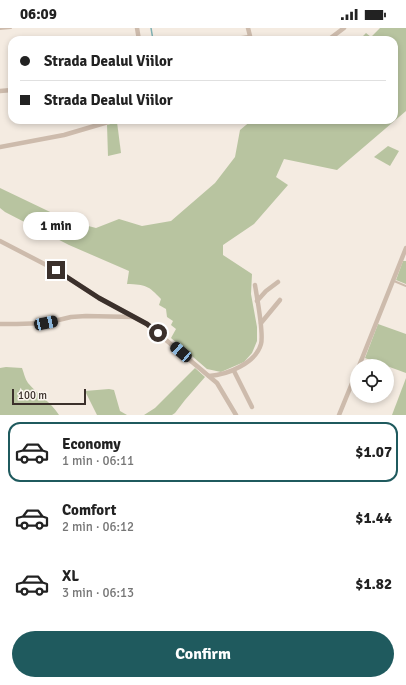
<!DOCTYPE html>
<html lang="en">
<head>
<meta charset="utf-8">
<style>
  :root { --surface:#fff; --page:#f6f6f6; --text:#222; --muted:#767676; --line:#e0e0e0; --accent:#1f5a5e }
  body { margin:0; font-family:Signika,sans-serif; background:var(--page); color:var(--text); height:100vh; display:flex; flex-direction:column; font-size:15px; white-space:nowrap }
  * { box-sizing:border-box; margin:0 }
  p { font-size:13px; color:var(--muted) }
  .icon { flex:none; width:22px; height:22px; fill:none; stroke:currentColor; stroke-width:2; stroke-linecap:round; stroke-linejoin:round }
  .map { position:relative; height:387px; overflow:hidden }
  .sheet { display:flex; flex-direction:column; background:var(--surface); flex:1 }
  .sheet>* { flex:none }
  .guide { position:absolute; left:8px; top:8px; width:390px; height:88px; border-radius:12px; box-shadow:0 2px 6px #0003; display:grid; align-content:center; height:88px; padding:0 12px; background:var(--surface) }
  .tools { position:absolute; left:350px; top:331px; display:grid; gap:8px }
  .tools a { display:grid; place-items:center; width:44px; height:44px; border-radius:50%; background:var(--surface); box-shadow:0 2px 6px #0003; font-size:20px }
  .scale { position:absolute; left:12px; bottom:10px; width:74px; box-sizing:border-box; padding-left:4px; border:2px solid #3b302b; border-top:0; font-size:11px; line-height:14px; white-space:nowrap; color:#3b302b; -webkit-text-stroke:3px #fbf5ee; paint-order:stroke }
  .end { position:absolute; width:18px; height:18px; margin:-9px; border:5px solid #3b302b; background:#fff; box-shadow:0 0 0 2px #fff }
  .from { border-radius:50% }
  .bubble { position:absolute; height:28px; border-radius:14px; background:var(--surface); box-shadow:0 2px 6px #0003; font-size:13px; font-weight:700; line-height:28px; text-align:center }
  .car { position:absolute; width:12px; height:24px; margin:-12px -6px; border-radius:5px; box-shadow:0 0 3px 1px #0007; background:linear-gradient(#222 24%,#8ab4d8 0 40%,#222 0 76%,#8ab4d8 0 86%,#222 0) }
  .guide b { display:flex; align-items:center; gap:14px; height:38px; font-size:15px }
  .guide b+b { border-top:1px solid var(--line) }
  .guide i { width:10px; height:10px; background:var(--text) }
  ul { padding:7px 0 0; list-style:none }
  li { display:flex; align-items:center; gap:12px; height:60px; margin:0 8px 6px; padding:0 4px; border:2px solid transparent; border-radius:12px }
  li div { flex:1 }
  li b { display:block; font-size:15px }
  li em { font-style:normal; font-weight:700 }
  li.selected { border-color:var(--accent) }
  li>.icon { width:36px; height:36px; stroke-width:1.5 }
  .action { display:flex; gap:8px; margin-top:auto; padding:8px 12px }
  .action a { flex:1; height:46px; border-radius:24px; background:var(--accent); color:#fff; font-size:16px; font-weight:700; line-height:46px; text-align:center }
  .status { display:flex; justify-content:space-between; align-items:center; height:28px; padding:0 20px; background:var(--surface); direction:ltr }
  .status svg { height:11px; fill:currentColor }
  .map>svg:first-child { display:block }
  .green { fill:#b8c4a0 }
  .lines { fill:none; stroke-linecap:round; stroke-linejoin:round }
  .stream { stroke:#7fb0b2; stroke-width:1.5 }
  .service { stroke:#cdbbac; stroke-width:2 }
  .minor { stroke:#cdbbac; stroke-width:4.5 }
  .route { stroke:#3b302b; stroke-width:5 }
</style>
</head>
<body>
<div class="status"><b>06:09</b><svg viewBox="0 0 49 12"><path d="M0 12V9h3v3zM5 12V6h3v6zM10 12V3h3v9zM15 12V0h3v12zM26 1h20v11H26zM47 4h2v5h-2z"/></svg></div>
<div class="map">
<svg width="406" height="387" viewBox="0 0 406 387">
  <rect width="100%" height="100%" fill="#f4ebe1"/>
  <g class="green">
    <path d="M380 0H406V83L337 142 284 131 276 149 288 157 254 196 223 217V227L252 246 251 266 257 299V313L252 325 244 334 221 344 207 341 171 310 176 301 171 297 173 293 167 289 166 281 159 277 161 271C148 257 146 257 127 256L129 243 69 217 5 184 0 180V160L69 193 96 200 119 191 142 198 171 193 215 155 235 129 240 102 252 92H394V12H359L366 5 371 9Z"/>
    <path d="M117 94 121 125 108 128 107 97Z"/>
    <path d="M388 118 399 123 390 138 374 129Z"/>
    <path d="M403 233H406V256L396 252Z"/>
    <path d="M378 296 406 306V345L365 330Z"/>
    <path d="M6 339 22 340C24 345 25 351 28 355 38 367 51 374 59 387H0V340Z"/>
    <path d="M195 340 205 349 185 372 175 385 172 387H144L155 380Z"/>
    <path d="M406 350V387H392Z"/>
    <path d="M109 361 114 362 120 383 127 387H97L85 363Z"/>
  </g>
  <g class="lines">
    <path class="stream" d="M151 0 153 12"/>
    <g class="service">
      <path d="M0 1 11 0"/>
      <path d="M394 253 406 258"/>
    </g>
    <g class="minor">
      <path d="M137 0 139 12"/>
      <path d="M248 0 251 12"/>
      <path d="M229 12 250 9"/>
      <path d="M328 12 344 0"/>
      <path d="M0 63 12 62"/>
      <path d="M0 119 64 107 115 92"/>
      <path d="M0 213 56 242 99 270 147 296 217 355 236 387"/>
      <path d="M257 273 266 263 278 254"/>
      <path d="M261 295 280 272"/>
      <path d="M0 296H17L46 295 71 289 86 288 134 289"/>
      <path d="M359 338 406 220"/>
      <path d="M234 343 252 379"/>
      <path d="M209 348C227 347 256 335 261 316 264 305 257 270 255 257"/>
      <path d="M339 387 357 343"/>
    </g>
  </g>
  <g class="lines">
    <path class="route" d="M56 242 99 270 147 296 158 305"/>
  </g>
</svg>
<div class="tools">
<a><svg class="icon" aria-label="locate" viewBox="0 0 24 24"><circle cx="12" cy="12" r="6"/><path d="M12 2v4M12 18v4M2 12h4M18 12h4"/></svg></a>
</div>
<div class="scale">100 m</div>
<i class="end from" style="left:158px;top:305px"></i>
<i class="end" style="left:56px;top:242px"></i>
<div class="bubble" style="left:23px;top:184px;width:66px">1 min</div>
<i class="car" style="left:46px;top:295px;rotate:78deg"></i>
<i class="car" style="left:181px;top:324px;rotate:311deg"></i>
<div class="guide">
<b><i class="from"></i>Strada Dealul Viilor</b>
<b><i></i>Strada Dealul Viilor</b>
</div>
</div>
<section class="sheet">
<ul>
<li class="selected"><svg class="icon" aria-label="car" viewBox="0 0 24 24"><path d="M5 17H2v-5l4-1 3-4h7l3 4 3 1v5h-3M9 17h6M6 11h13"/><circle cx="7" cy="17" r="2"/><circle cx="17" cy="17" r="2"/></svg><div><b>Economy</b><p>1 min · 06:11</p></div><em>$1.07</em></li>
<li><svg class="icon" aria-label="car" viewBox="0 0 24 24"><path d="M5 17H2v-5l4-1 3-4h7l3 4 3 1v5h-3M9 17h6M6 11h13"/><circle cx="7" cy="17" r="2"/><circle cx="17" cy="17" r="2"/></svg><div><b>Comfort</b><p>2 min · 06:12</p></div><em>$1.44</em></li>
<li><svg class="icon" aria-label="car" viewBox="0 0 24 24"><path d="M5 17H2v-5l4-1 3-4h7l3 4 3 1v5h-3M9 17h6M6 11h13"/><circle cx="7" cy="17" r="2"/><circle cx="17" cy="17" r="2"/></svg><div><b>XL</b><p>3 min · 06:13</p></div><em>$1.82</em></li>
</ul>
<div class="action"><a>Confirm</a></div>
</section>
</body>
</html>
